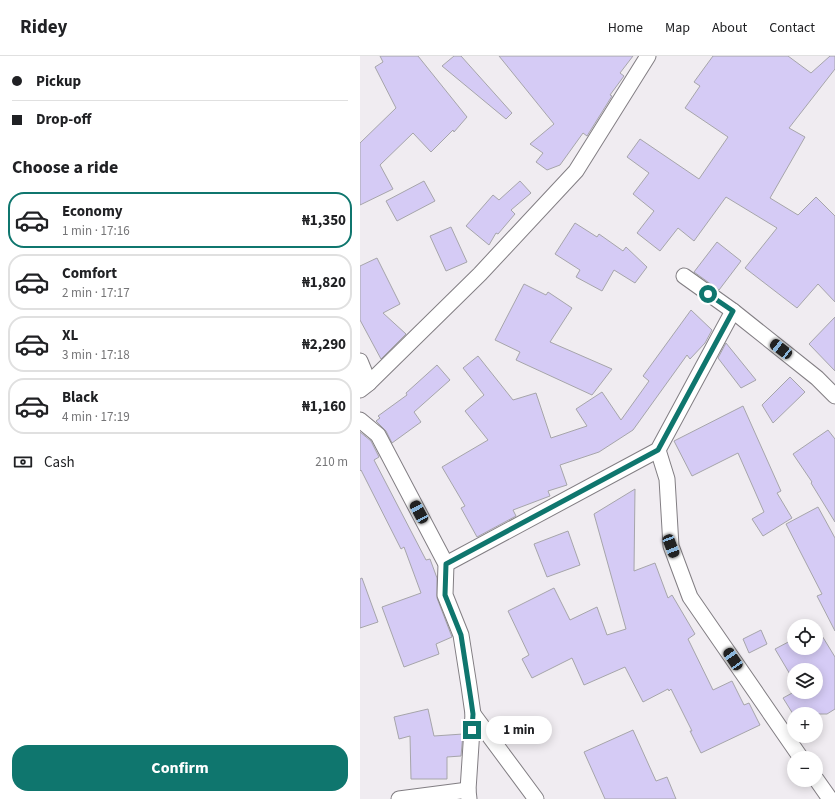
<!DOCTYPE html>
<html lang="en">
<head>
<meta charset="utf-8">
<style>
  :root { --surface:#fff; --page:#f6f6f6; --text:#202124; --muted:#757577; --line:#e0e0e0; --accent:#0f766e }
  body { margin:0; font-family:"Source Sans 3",sans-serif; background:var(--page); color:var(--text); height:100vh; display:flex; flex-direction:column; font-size:15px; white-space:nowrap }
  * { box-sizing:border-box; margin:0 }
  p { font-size:13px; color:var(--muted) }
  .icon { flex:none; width:22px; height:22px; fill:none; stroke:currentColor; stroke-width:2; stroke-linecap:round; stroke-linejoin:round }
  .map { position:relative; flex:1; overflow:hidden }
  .drawer { display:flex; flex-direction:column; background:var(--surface); width:360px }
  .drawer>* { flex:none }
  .banner { display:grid; align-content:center; height:88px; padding:0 12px; background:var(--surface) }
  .buttons { position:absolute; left:427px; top:563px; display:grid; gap:8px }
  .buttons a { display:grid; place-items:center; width:36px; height:36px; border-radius:50%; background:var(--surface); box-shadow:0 2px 10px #0003; font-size:20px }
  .end { position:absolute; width:18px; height:18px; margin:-9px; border:5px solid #0f766e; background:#fff; box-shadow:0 0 0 2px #fff }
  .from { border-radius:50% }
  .bubble { position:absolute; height:28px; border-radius:14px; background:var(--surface); box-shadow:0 2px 10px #0003; font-size:13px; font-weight:700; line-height:28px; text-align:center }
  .car { position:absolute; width:12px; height:24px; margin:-12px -6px; border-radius:5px; box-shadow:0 0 3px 1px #0007; background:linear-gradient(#222 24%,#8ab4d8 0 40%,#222 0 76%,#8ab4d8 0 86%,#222 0) }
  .banner b { display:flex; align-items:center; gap:14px; height:38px; font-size:15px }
  .banner b+b { border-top:1px solid var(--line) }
  .banner i { width:10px; height:10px; background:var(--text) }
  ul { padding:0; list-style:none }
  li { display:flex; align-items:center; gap:12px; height:56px; margin:0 8px 6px; padding:0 4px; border:2px solid var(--line); border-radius:16px }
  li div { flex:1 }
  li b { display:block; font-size:15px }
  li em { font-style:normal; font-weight:700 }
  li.on { border-color:var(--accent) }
  li>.icon { width:36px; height:36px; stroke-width:1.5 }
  h2 { padding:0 12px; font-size:18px; line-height:48px }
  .pay { display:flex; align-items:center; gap:10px; height:44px; padding:0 12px; font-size:15px }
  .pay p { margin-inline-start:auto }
  .cta { display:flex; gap:8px; margin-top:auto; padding:8px 12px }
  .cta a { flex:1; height:46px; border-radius:16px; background:var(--accent); color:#fff; font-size:16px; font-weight:700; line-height:46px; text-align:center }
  header { display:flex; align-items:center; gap:24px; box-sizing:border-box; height:56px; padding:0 20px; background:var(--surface); border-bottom:1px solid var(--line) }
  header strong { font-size:19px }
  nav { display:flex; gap:22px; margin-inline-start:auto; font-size:14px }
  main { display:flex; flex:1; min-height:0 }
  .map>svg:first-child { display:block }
  .building { fill:#d5cbf5; stroke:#a6a5aa }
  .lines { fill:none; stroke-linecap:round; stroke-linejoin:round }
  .street-casing { stroke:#827e83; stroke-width:17 }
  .street { stroke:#fff; stroke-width:15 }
  .route { stroke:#0f766e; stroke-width:5 }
</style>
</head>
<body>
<header>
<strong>Ridey</strong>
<nav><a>Home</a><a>Map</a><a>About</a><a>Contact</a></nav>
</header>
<main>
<section class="drawer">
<div class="banner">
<b><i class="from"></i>Pickup</b>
<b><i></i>Drop-off</b>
</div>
<h2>Choose a ride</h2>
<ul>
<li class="on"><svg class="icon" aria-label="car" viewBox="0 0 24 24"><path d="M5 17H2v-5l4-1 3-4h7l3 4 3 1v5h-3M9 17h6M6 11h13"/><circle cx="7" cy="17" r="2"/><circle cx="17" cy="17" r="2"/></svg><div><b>Economy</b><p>1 min · 17:16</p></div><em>₦1,350</em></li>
<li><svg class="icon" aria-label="car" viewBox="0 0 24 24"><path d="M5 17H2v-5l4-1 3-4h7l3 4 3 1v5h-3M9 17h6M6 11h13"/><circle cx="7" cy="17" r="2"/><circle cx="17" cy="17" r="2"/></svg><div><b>Comfort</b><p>2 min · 17:17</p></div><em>₦1,820</em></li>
<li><svg class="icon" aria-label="car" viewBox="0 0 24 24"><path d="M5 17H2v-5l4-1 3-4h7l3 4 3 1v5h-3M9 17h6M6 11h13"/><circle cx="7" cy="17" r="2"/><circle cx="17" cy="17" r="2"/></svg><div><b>XL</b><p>3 min · 17:18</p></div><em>₦2,290</em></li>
<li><svg class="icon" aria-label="car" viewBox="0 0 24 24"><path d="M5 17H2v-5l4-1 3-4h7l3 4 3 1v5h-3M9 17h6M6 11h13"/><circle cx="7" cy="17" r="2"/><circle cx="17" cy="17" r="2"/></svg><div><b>Black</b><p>4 min · 17:19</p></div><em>₦1,160</em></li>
</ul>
<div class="pay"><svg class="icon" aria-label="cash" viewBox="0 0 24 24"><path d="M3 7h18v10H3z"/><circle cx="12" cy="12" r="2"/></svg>Cash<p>210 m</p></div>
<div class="cta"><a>Confirm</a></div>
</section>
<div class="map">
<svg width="475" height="743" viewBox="0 0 475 743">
  <rect width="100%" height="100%" fill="#f0ecf1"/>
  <g class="building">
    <path d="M20 0H58L107 61 94 76 93 74 71 96 53 77 20 109 33 133 0 149V87L36 52 15 11 23 6Z"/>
    <path d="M94 0H101L152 57 146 63 82 10Z"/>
    <path d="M139 0H273L260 17 264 20 250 39 252 40 227 80 223 77 200 109 187 114 176 106 183 97 170 88 194 68Z"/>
    <path d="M353 0H428L451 17 470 0H475V13L429 72 445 81 410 142 438 159 456 141 475 160V246L458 228 437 252 385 212 417 172 366 141 334 185 318 172 300 195 277 177 294 155 273 138 289 117 267 101 280 83 339 123 368 81 325 52 340 30 334 26Z"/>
    <path d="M64 125 75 145 37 165 26 145Z"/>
    <path d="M160 125 171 137 151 154 155 158 138 178 136 177 129 189 106 170 133 139 139 144Z"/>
    <path d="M215 167 237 181 239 178 263 195 266 191 287 211 275 227 254 214 242 235 216 221 220 214 195 198Z"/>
    <path d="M91 171 107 206 86 215 70 180Z"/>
    <path d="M357 186 381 205 359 234 334 216Z"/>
    <path d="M17 202 40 248 23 257 46 278 21 303 0 264V210Z"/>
    <path d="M164 228 186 239 188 236 212 252 190 286 252 313 232 339 156 304 160 296 135 284Z"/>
    <path d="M331 254 352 274 345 287 330 303 327 299 273 374 239 396 200 409 207 429 188 435 190 440 153 454 156 460 117 481 101 452 105 450 82 411 128 384 105 355 124 339 103 312 118 300 153 344 176 337 191 382 227 370 216 353 242 336 261 364 289 325 283 320Z"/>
    <path d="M475 261V315L449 288Z"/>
    <path d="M366 287 396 324 381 332 358 302Z"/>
    <path d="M77 309 90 324 54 356 61 366 32 387 26 375 16 365 20 362 18 360 47 339 46 337Z"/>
    <path d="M430 321 445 336 413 367 402 349Z"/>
    <path d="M383 350 421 435 417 437 432 462 403 480 392 463 404 456 378 397 332 420 314 385Z"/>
    <path d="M468 374 475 383V466L451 427 452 426 433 398Z"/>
    <path d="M0 376 11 385 19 401 14 404 66 504 70 503 77 522V542L92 581 76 588 79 598 44 611 22 551 61 537 44 491 41 493 1 414 0 415Z"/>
    <path d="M275 433 274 515 295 507 308 542 312 539 335 578 328 583 353 634 372 625 384 649 389 647 400 669 341 697 330 675H332L311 633 309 635 308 633 283 646 265 611 224 629 212 602 172 622 162 603 169 599 148 555 194 532 210 564 237 551 247 579 266 573 234 458Z"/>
    <path d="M458 451 475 482V575L457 540 462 538 426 468Z"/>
    <path d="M208 475 220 509 187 521 174 488Z"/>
    <path d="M2 522 18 566 0 572V523Z"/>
    <path d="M456 570 475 601V653L467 658H433L423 642 434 636H456V614H434V625L415 593 434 583V592H456Z"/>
    <path d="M401 574 407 588 389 597 383 583Z"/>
    <path d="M68 653 74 680 103 678 101 700 87 701V723H51L50 680 39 683 34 661Z"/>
    <path d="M273 674 296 725 307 721 316 743H245L224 696Z"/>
  </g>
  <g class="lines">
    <defs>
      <g id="street">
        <path d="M324 220 373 255 457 322 475 340"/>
        <path d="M0 305 9 327"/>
        <path d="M0 334 9 327 120 218 216 115 288 0"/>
        <path d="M0 364 18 379 86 508 85 539 101 579 109 630 113 658 108 734 109 743"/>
        <path d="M298 394 307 423 311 490 330 541 441 702"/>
        <path d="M86 508 298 394 373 255"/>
        <path d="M113 658 176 743"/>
        <path d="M456 723 470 743"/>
        <path d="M39 743 108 734"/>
      </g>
    </defs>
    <use href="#street" class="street-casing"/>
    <use href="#street" class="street"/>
  </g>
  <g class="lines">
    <path class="route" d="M112 674 113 658 111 644 101 579 85 539 86 508 298 394 373 255 348 238"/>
  </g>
</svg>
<div class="buttons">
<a><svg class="icon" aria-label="locate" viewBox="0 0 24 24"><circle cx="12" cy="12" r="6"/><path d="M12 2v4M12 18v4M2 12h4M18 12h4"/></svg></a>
<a><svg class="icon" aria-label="layers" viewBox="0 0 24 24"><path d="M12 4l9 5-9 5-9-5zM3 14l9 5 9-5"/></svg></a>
<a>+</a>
<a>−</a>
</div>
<i class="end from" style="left:348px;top:238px"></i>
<i class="end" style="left:112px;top:674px"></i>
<div class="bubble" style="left:126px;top:660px;width:66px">1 min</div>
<i class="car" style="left:421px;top:293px;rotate:308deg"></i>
<i class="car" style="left:59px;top:456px;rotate:332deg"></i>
<i class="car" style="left:311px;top:490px;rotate:159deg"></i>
<i class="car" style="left:373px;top:603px;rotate:326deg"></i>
</div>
</main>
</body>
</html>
